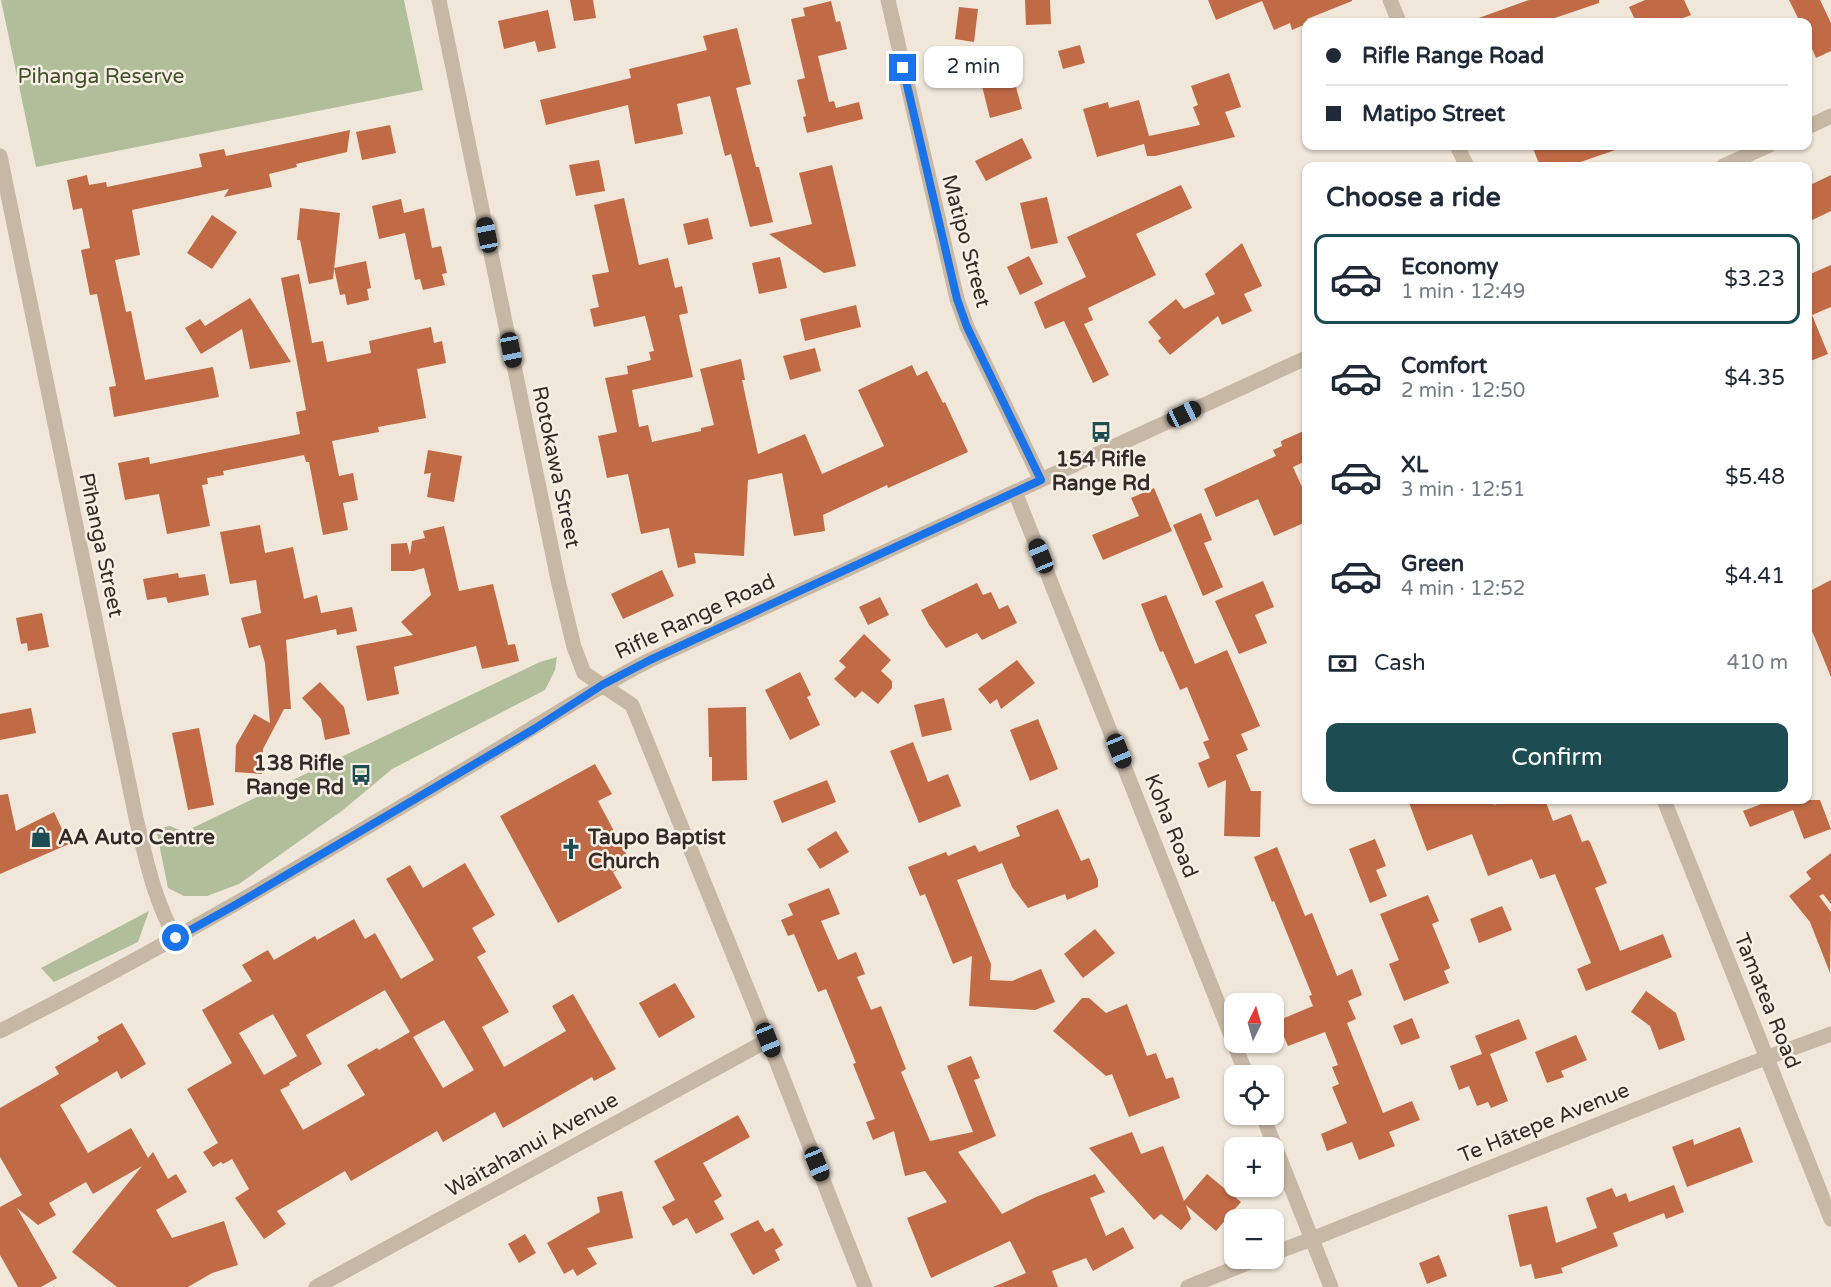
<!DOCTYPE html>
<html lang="en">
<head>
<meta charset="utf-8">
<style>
  :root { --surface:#fff; --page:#f6f6f7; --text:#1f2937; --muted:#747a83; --line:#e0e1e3; --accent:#1e4c53 }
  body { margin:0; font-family:"Varela Round",sans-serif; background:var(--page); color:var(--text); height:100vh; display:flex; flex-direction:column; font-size:22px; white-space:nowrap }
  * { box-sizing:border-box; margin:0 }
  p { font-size:20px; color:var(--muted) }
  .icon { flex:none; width:33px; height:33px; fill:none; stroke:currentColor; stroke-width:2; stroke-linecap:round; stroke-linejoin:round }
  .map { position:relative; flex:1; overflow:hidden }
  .side { position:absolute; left:1302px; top:162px; width:510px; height:642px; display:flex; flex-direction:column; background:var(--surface); border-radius:12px; box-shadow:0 2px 4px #0004 }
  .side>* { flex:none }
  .top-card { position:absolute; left:1302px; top:18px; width:510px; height:132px; border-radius:12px; box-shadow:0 2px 4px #0004; display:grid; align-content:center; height:132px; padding:0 24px; background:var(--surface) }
  .needle { width:39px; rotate:5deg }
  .fabs { position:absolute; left:1224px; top:993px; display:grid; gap:12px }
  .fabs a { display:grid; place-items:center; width:60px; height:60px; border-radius:12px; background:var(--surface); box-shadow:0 2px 4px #0004; font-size:30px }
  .end { position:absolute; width:27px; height:27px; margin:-14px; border:8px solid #1a73e8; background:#fff; box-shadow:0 0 0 3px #fff }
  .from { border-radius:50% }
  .bubble { position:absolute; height:42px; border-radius:12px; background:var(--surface); box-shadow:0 2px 4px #0004; font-size:20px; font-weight:600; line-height:42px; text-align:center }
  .car { position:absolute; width:18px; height:36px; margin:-18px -9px; border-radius:8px; box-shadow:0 0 4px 2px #0007; background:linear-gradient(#222 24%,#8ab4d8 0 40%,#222 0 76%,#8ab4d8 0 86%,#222 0) }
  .top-card b { display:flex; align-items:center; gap:21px; height:57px; font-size:22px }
  .top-card b+b { border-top:2px solid var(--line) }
  .top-card i { width:15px; height:15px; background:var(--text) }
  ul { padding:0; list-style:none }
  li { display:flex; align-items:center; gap:18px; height:90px; margin:0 12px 9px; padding:0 12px; border:3px solid transparent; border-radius:12px }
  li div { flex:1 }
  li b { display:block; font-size:22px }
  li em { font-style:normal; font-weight:600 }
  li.active { border-color:var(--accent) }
  li>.icon { width:54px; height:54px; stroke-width:1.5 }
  h2 { padding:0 24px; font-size:27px; line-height:72px }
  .pay { display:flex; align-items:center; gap:15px; height:66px; padding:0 24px; font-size:22px }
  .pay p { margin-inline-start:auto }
  .action { display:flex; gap:12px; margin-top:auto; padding:12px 24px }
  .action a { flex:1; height:69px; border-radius:12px; background:var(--accent); color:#fff; font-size:24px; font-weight:600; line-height:69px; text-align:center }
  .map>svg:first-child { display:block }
  .green { fill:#b0be9a }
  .building { fill:#c16b46; fill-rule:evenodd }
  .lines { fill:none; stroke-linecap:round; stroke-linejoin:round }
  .minor { stroke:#c7b7a5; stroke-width:15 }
  .tertiary { stroke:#c7b7a5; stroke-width:15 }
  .route { stroke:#1a73e8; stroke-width:8 }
  .labels { text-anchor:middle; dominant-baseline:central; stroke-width:5; stroke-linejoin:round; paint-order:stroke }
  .park-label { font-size:21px; fill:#41502b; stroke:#f8f0e5 }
  .street-label { font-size:21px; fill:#332b26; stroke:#f8f0e5 }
  .poi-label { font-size:21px; font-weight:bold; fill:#332b26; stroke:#f8f0e5; text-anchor:start }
</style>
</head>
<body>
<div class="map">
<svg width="1831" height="1287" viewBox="0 0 1831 1287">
  <rect width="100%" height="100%" fill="#f0e6d9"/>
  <g class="green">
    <path d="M1 0H404L423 90 36 167Z"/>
    <path d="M557 657 555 670 545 690 392 769 343 810 239 884 207 896H184L168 888 156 829 170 826 184 832 540 662Z"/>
    <path d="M149 911 138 942 54 982 41 968Z"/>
  </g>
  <g class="building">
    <path d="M570 0H593L596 18 574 21Z"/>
    <path d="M1025 0H1050L1051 24 1026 25Z"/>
    <path d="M1208 0H1352V1L1307 19 1308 22 1306 24 1292 30 1290 23 1274 30 1262 1 1216 20Z"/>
    <path d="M1529 0H1599V3L1543 22H1473V20Z"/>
    <path d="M1645 0H1684L1691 15 1673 22H1636L1629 7Z"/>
    <path d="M1789 0H1820L1831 23V51L1816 58 1808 39V22H1800Z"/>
    <path d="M831 1 836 22 840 21 847 49 818 56 829 102 834 101 836 108 859 102 863 119 807 133 803 117 806 116 797 80 805 78 791 19 805 16 803 8Z"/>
    <path d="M959 7 978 9 974 42 955 39Z"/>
    <path d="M548 10 556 48 538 52 535 41 504 49 498 21Z"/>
    <path d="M737 28 751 84 736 88 756 167H759L773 222 750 227 731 154 725 156 710 96 677 104 683 134 635 144 628 105 546 125 540 100 631 78 629 69 707 50 703 36Z"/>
    <path d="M1080 45 1085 63 1063 69 1058 51Z"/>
    <path d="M1010 65 1022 109 990 118 979 74Z"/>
    <path d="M1229 73 1241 107 1225 112 1235 137 1155 156H1147L1144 144 1097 157 1083 109 1108 102 1109 108 1139 100 1149 136 1200 125 1193 107 1198 105 1191 86Z"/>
    <path d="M390 125 396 153 362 160 356 132Z"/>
    <path d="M350 130 347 152 296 164 297 167 269 174 272 187 224 197 229 189 132 210 140 255 115 260 126 312 131 311 145 380 213 367 219 397 114 417 109 387 116 386 97 294 90 295 81 250 90 248 82 208 73 210 67 180 87 175 89 185 106 182 107 187 202 167 199 154 224 149 226 156Z"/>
    <path d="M1022 138 1032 158 986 181 975 161Z"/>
    <path d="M1532 146H1620L1621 148 1569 166H1540Z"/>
    <path d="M599 160 605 191 576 196 569 165Z"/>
    <path d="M832 165 856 266 824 273 769 234 812 224 799 173Z"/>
    <path d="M1831 175V211L1808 222V186Z"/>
    <path d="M1181 185 1192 208 1136 234 1156 275 1088 308 1093 320 1084 324 1109 375 1093 383 1064 321 1045 329 1034 302 1086 277 1067 237Z"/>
    <path d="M1047 197 1058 243 1031 249 1020 203Z"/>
    <path d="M624 198 639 265 668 258 675 288 682 286 688 313 679 315 693 377 632 390 639 427 648 425 652 442 701 431V428L714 425 700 369 741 359 745 380H742L758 454 805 434 822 474 884 446 858 390 912 365 917 376 927 371 943 403 945 402 968 452 888 488 887 485 823 515 825 531 794 536 782 473 748 480 744 556 694 553 696 563 678 568 669 528 641 534 628 474 607 478 598 436 617 432 605 378 628 374 627 366 651 360 649 352 654 351 645 316 594 327 590 309 599 307 592 275 609 272 594 205Z"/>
    <path d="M401 199 404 213 424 208 432 248 441 246 447 273 442 274 445 285 423 290 420 279 415 280 405 233 379 239 372 206Z"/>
    <path d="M300 208 340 213 333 279 309 284 300 240H297Z"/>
    <path d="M212 215 237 232 212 269 187 253Z"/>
    <path d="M708 218 713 239 688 245 683 224Z"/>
    <path d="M1242 243 1262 286 1244 294 1252 311 1222 325 1218 316 1170 355 1158 341 1161 338 1148 322 1176 299 1184 309 1215 294 1205 274Z"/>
    <path d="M1029 256 1043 284 1020 295 1007 267Z"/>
    <path d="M780 257 787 288 759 294 752 263Z"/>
    <path d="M366 261 371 288 367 289 369 300 347 305 345 294 340 295 334 268Z"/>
    <path d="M1831 265V307L1812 315 1828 354 1808 362V275Z"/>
    <path d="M299 274 312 343 323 341 327 362 371 353 369 341 431 327 434 343 442 341 446 363 417 369 426 418 378 427 379 432 332 441 339 476 353 473 358 500 343 503 348 530 323 535 309 462H306L304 455 223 471 224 475 207 478 208 484 202 485 210 526 167 534 159 494 125 500 118 463 149 457 150 464 300 434 296 412 306 410 281 278Z"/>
    <path d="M250 298 291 362 250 369 242 329 201 354 185 328 200 319 205 326Z"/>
    <path d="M856 305 861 327 805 341 800 319Z"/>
    <path d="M815 348 821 371 790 380 783 356Z"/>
    <path d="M1306 430V461L1293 467 1306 496V522L1274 536 1258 499 1216 517 1204 489 1276 456 1273 450 1282 446 1281 441Z"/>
    <path d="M428 450 462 456 454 502 427 497 431 473 424 474Z"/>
    <path d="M1154 488 1172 531 1103 560 1092 535 1139 516 1131 498Z"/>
    <path d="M1201 513 1212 540 1204 543 1223 587 1203 596 1173 525Z"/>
    <path d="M260 525 265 553 293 547 304 599 317 595 321 613 352 607 357 631 337 635 336 629 286 640 291 709H284L263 749 262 774 235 772 236 745 254 714 270 723 265 663 260 645 249 648 241 618 261 613 256 580 230 584 220 532Z"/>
    <path d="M444 526 459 591 493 584 508 645 515 644 519 661 482 669 476 646 394 667 399 694 367 701 356 646 413 635 401 622 431 595 424 568 413 571H391V544L407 543 410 555 412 541 425 538 423 531Z"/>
    <path d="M662 570 674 596 623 619 611 594Z"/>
    <path d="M178 573 179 578 205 574 209 595 168 603 166 597 147 600 143 579Z"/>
    <path d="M1831 580V677L1808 621V592Z"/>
    <path d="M1263 581 1274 607 1255 615 1267 643 1239 654 1215 601Z"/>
    <path d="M977 583 983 595 991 592 999 609 1008 605 1017 623 982 640 977 633 946 648 929 625 921 610Z"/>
    <path d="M1166 595 1195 664 1227 650 1260 726 1241 734 1248 750 1236 755 1251 791H1261L1260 837 1224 836 1226 780 1208 788 1198 763 1210 758 1203 742 1209 740 1187 687 1180 690 1163 651 1160 652 1141 604Z"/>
    <path d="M880 597 889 615 868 625 859 607Z"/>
    <path d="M42 613 49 647 28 651 27 643 21 644 16 618Z"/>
    <path d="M864 634 891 660 881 671 892 681V688L878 704 862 691 855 698 834 679 846 667 839 661Z"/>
    <path d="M1017 660 1035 683 1001 709 997 699 990 704 978 689Z"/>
    <path d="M800 672 811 695 807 697 820 725 790 740 765 690Z"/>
    <path d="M320 682 344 707 350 734 325 740 321 719 302 698Z"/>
    <path d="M944 698 952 730 922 737 914 705Z"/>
    <path d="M746 707 747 780 712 781V757H709L708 708Z"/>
    <path d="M31 708 36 733 0 740V714Z"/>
    <path d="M1038 719 1058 769 1030 781 1010 730Z"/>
    <path d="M199 728 214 805 188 810 172 733Z"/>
    <path d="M913 742 928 782 948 774 961 806 919 823 890 751Z"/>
    <path d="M595 764 612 794 598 801 631 863 613 872 622 888 558 923 500 816Z"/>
    <path d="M827 780 836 802 782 823 773 801Z"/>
    <path d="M8 794 16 831 54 812 69 844 0 874V795Z"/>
    <path d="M1408 800H1492L1494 805 1508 800H1545L1553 821 1571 814 1582 842 1588 840 1590 842 1607 883 1595 888 1620 951 1663 934 1672 957 1586 991 1577 969 1591 963 1555 874 1540 879 1532 859 1488 876 1472 834 1427 851Z"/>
    <path d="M1772 800H1820L1831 829 1804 839 1793 810 1750 827 1743 811Z"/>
    <path d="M1058 809 1081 861 1089 858 1098 880V887L1067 900 1065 894 1028 908 1012 887 1002 863 957 880 991 964 990 980 1012 981 1041 969 1055 1002 1035 1010 969 1006 972 956 953 964 925 894 920 896 908 867 946 852 948 856 975 845 979 852 1020 836 1016 826Z"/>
    <path d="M836 831 849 852 820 869 807 849Z"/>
    <path d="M1375 839 1386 866 1376 870 1387 896 1370 903 1349 849Z"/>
    <path d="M1277 847 1305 916 1312 913 1337 976 1352 969 1362 995 1348 1001 1356 1019 1347 1023 1383 1113 1412 1101 1420 1120 1389 1132 1395 1146 1359 1160 1352 1142 1327 1151 1321 1134 1347 1123 1332 1087 1339 1084 1332 1067 1338 1065 1325 1032 1288 1046 1277 1021 1313 1006 1309 996 1312 995 1274 901 1272 902 1254 857Z"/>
    <path d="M1831 853V904L1823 894 1819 896 1831 912 1830 973 1810 922 1789 896 1811 879 1806 872Z"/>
    <path d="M465 863 495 915 472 928 486 952 477 957 509 1012 482 1027 504 1067 566 1031 552 1006 573 994 616 1069 594 1081 592 1077 503 1128 495 1112 443 1142 437 1131 351 1181 345 1171 277 1211 286 1224 264 1239 235 1198 249 1189 232 1159 223 1164 221 1162 213 1167 203 1152 218 1143 187 1089 232 1063 202 1010 252 981 242 965 268 950 274 960 315 936 317 940 354 919 365 939 375 933 401 979 434 960 386 879 410 865 423 888ZM385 990 410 1032 379 1050 377 1048 347 1065 365 1095 303 1130 280 1090 290 1085 289 1083 322 1064 306 1035ZM273 1014 297 1056 264 1075 239 1033ZM444 1020 474 1070 443 1088 413 1037Z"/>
    <path d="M829 888 840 914 821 921 838 960 856 952 865 974 857 977 871 1010 881 1006 906 1069 901 1072 930 1141 973 1132 947 1066 971 1056 980 1078 974 1080 996 1136 958 1152 1002 1214 1036 1197 1095 1174 1105 1192 1090 1198 1106 1236 1123 1227 1134 1248 1093 1271 1086 1258 1052 1271 1058 1287H993L1026 1273 1010 1241 931 1278 907 1218 947 1202 925 1171 905 1176 894 1131 873 1140 866 1122 875 1119 853 1064 856 1063 826 989 818 992 794 934 788 936 781 920 793 915 788 904Z"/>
    <path d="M1428 895 1439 921 1432 924 1450 968 1444 971 1449 983 1404 1001 1389 964 1399 960 1380 914Z"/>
    <path d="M1502 906 1512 930 1479 943 1470 919Z"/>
    <path d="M1095 929 1115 953 1083 978 1064 954Z"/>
    <path d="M675 983 695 1017 659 1038 639 1003Z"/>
    <path d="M1646 991 1676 1013 1685 1040 1659 1050 1650 1026 1631 1012Z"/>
    <path d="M1082 998H1089L1106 1013 1127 1004 1147 1056 1156 1053 1166 1079 1173 1077 1180 1098 1129 1117 1112 1074 1106 1076 1053 1031Z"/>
    <path d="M1412 1018 1420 1038 1401 1045 1393 1026Z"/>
    <path d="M1519 1019 1527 1039 1490 1054 1508 1101 1491 1108 1488 1102 1477 1106 1469 1086 1459 1090 1450 1066 1482 1054 1475 1036Z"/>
    <path d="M122 1023 146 1064 121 1079 117 1071 60 1105 88 1153 131 1128 148 1158 153 1152 168 1179 176 1174 187 1192 156 1210 172 1238 224 1221 238 1265 212 1273 188 1287H117L72 1252 142 1166 93 1194 86 1182 49 1203 56 1215 38 1225 17 1208 57 1278 41 1287H18L0 1255V1207L22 1195 0 1157V1108L59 1074 55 1067 99 1041 97 1037Z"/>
    <path d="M1576 1035 1587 1060 1561 1071 1564 1077 1547 1083 1535 1052Z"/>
    <path d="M738 1115 750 1137 703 1163 722 1196 714 1201 724 1219 696 1234 687 1218 673 1226 662 1207 675 1200 654 1161Z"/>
    <path d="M1740 1127 1753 1162 1687 1187 1672 1147 1693 1139 1694 1145Z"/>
    <path d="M1132 1132 1141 1154 1163 1146 1184 1201 1207 1174 1241 1202 1216 1231 1186 1205 1191 1219 1181 1230 1161 1214 1154 1220 1089 1148Z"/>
    <path d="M1674 1185 1684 1212 1666 1219 1664 1213 1613 1233 1618 1246 1561 1268 1563 1273 1535 1279 1531 1264 1520 1267 1508 1215 1547 1206 1556 1243 1597 1228 1586 1198 1612 1188 1616 1197 1626 1193 1629 1202Z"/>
    <path d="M622 1191 633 1238 587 1248 597 1264 577 1276 573 1269 564 1274 547 1243 600 1212 597 1197Z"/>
    <path d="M758 1220 765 1232 773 1228 783 1245 775 1250 780 1260 753 1275 730 1234Z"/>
    <path d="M525 1234 536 1253 519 1263 508 1244Z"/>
    <path d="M1439 1255 1447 1276 1427 1284 1419 1263Z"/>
  </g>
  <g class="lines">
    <g class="minor">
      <path d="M439 0 558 580 574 647 584 673 632 705 768 1040 865 1287"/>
      <path d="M888 0 957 299 967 327 1041 480"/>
      <path d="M1390 0 1399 22"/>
      <path d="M1457 146 1467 166"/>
      <path d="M0 156 136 818C146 858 154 901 176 938"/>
      <path d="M1015 492 1247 1076"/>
      <path d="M1664 800 1831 1219"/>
      <path d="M1262 1114 1331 1287"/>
      <path d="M1274 1253 1312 1239 1747 1065 1831 1034"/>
      <path d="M316 1287 768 1040"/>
      <path d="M1188 1287 1260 1258"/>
    </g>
    <g class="tertiary">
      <path d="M1808 127 1831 116"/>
      <path d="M1723 166 1768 146"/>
      <path d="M0 1031C155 953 305 864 455 775 520 737 583 694 650 660L1306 358"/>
    </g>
  </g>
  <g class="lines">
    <path class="route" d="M176 938 237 904 534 729 602 685 650 660 1041 480 967 327 957 299 903 68"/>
  </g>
  <defs>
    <symbol id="bus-bare" viewBox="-9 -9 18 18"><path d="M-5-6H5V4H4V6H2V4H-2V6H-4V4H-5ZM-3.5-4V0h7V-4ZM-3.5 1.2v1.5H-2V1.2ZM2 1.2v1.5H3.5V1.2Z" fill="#1e4c53" stroke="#f8f0e5" stroke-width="2.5" paint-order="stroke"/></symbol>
    <symbol id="shop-bare" viewBox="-9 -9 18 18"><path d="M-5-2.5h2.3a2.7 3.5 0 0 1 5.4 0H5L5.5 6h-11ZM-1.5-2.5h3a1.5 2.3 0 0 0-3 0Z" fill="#1e4c53" stroke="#f8f0e5" stroke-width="2.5" paint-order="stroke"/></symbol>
    <symbol id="church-bare" viewBox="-9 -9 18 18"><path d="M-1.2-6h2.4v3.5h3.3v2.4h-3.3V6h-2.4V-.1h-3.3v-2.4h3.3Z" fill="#1e4c53" stroke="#f8f0e5" stroke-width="2.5" paint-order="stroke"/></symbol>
  </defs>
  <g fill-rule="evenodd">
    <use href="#bus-bare" x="1086" y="417" width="30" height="30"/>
    <use href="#bus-bare" x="346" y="760" width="30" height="30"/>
    <use href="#shop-bare" x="26" y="822" width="30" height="30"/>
    <use href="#church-bare" x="556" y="834" width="30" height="30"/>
  </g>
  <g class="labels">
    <g class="park-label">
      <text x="101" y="76">Pihanga Reserve</text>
    </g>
    <g class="street-label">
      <text transform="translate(966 241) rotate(75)">Matipo Street</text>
      <text transform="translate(556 467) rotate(78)">Rotokawa Street</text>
      <text transform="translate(101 545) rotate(78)">Pīhanga Street</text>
      <text transform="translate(695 617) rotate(-25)">Rifle Range Road</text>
      <text transform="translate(1171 826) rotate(68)">Koha Road</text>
      <text transform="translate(1767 1001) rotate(68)">Tamatea Road</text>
      <text transform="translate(1544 1123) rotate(-22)">Te Hātepe Avenue</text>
      <text transform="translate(532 1145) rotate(-29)">Waitahanui Avenue</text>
    </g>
    <g class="poi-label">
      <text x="1101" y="459" text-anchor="middle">154 Rifle<tspan x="1101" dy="24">Range Rd</tspan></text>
      <text x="344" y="763" text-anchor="end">138 Rifle<tspan x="344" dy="24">Range Rd</tspan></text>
      <text x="58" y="837">AA Auto Centre</text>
      <text x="588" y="837">Taupo Baptist<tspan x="588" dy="24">Church</tspan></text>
    </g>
  </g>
</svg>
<div class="fabs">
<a><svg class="needle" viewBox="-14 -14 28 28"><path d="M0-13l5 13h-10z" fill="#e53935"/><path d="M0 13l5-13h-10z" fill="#747a83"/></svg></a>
<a><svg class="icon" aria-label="locate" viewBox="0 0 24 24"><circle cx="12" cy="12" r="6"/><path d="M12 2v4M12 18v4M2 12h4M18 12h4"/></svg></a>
<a>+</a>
<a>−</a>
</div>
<i class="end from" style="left:176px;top:938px"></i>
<i class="end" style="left:903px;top:68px"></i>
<div class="bubble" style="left:924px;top:46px;width:99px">2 min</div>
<i class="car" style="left:487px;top:235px;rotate:349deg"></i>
<i class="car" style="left:511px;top:350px;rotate:169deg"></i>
<i class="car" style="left:1184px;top:414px;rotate:65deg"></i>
<i class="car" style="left:1041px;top:556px;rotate:338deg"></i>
<i class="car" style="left:1119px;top:751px;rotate:158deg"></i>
<i class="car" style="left:768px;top:1040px;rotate:158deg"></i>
<i class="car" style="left:817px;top:1164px;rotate:158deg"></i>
<div class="top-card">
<b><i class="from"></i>Rifle Range Road</b>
<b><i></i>Matipo Street</b>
</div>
<section class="side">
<h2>Choose a ride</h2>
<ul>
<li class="active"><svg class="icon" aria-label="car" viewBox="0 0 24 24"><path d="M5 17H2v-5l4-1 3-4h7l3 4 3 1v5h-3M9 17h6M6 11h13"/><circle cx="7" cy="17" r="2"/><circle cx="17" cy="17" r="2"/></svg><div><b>Economy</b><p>1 min · 12:49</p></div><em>$3.23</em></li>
<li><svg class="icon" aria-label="car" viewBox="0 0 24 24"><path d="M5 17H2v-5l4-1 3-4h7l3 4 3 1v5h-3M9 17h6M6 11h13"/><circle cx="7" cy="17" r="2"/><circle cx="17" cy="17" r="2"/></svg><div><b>Comfort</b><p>2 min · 12:50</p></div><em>$4.35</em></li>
<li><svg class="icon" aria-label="car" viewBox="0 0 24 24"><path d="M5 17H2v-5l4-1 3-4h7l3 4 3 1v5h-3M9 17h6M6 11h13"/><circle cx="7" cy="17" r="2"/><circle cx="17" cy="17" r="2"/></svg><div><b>XL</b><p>3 min · 12:51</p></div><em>$5.48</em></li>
<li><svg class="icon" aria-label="car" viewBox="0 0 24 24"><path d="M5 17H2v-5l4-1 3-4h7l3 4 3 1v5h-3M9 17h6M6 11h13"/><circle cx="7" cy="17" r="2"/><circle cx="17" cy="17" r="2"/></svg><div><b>Green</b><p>4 min · 12:52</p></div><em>$4.41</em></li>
</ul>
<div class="pay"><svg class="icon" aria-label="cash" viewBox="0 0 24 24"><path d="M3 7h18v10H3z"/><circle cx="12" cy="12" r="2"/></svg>Cash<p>410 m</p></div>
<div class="action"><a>Confirm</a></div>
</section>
</div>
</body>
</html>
